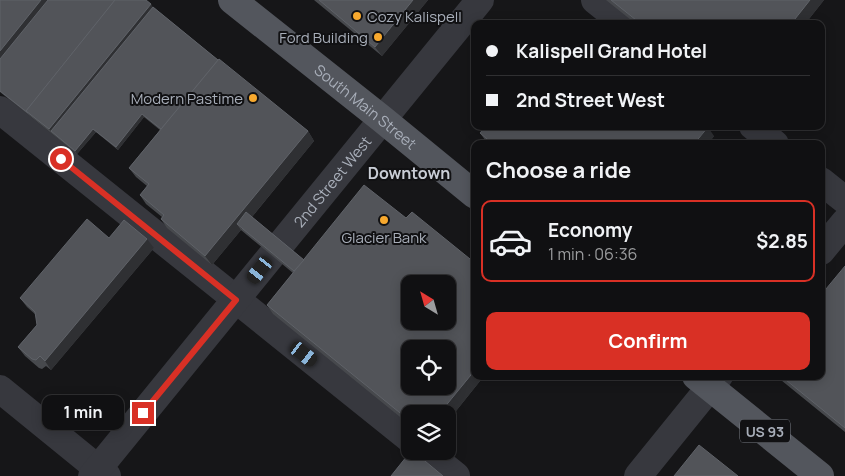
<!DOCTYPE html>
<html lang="en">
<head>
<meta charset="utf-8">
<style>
  :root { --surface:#101012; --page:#19191b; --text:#f1f3f6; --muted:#9c9d9f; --line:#303032; --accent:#d93025 }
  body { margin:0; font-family:Manrope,sans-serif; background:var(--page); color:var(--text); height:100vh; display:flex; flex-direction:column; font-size:19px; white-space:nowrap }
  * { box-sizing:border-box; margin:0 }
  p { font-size:16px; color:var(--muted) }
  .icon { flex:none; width:28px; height:28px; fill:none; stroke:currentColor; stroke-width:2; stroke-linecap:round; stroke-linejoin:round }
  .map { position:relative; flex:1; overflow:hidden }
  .side { position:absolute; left:471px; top:140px; width:354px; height:240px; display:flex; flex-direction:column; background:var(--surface); border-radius:10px; box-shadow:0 2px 12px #0003,0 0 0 1px var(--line) }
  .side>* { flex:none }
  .hud { position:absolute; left:471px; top:20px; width:354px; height:110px; border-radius:10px; box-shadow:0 2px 12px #0003,0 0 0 1px var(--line); display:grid; align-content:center; height:110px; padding:0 15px; background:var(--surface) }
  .needle { width:32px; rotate:323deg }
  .fabs { position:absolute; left:401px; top:275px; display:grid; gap:10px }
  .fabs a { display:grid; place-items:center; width:55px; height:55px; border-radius:10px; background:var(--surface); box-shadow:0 2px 12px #0003,0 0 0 1px var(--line); font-size:25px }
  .end { position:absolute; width:22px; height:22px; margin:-11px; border:6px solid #d93025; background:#fff; box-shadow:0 0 0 2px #fff }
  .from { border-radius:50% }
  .bubble { position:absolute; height:35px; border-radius:10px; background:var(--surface); box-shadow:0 2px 12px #0003,0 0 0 1px var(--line); font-size:16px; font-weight:700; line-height:35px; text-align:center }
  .car { position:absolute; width:15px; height:30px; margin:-15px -8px; border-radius:6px; box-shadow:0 0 4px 1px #0007; background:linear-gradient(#222 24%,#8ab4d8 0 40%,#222 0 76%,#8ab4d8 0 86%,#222 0) }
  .hud b { display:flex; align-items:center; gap:18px; height:48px; font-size:19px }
  .hud b+b { border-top:1px solid var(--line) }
  .hud i { width:12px; height:12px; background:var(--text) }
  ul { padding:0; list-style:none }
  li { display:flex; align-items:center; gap:15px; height:82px; margin:0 10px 8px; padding:0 5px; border:2px solid transparent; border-radius:10px }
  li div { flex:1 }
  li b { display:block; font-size:19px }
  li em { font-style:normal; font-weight:700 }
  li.active { border-color:var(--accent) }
  li>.icon { width:45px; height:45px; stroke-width:1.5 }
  h2 { padding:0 15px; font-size:22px; line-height:60px }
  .primary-button { display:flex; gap:10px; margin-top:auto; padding:10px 15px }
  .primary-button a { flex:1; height:58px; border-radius:10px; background:var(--accent); color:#fff; font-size:20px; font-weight:700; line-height:58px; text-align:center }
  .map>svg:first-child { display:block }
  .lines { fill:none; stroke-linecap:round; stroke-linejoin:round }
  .minor { stroke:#37383e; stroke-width:28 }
  .major { stroke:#53565d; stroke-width:28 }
  .wall { fill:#47494d }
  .shaded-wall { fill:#2f3033 }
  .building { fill:#525459; stroke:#5f6268; fill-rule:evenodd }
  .route { stroke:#d93025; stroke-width:6 }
  .poi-dot { fill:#f8a92e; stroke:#111113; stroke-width:2 }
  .labels { text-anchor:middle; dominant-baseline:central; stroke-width:4; stroke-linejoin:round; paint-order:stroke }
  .shield { fill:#111113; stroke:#7b7f87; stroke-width:1 }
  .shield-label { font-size:14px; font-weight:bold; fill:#a8aeb9 }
  .poi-label { font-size:15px; fill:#a8aeb9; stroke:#111113; text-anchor:end }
  .street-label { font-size:15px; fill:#a8aeb9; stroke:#111113 }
  .neighbourhood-label { font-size:16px; font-weight:bold; fill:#c9cdd5; stroke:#111113 }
</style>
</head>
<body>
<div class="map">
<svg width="845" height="476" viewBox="0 0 845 476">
  <rect width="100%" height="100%" fill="#161618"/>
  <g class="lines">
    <g class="minor">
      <path d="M595 0 625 24"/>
      <path d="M0 110 410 439"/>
      <path d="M753 126 775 144"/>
      <path d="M821 181 845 200"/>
      <path id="s1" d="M281 244 480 0"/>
      <path d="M821 251 845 222"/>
      <path d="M0 389 107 476"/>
      <path d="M425 451 456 476"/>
      <path d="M92 476 272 255"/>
      <path d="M638 476 719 376"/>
    </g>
    <g class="major">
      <path id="s2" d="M232 0 382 119 475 195"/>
      <path d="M696 376 820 476"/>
    </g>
  </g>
  <g class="wall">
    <path d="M0 0 153 7 218 60 308 131 314 141 252 217 304 260 484 376 448 421V414H410V425L273 314 267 305 293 273 241 230 212 265 167 228 161 219 162 217 146 204 140 195 147 186 136 177 129 168 160 130 144 117 118 150 96 132 77 154 0 92Z"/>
    <path d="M314 0H428L382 56Z"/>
    <path d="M606 0H824L805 24H636Z"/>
    <path d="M480 133 714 136 708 144H488Z"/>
    <path d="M109 238 154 248 51 370 46 366 42 369 39 368 25 356 18 347 37 325 36 315 27 307 20 298Z"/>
    <path d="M845 266V432L776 376H821Z"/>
  </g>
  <g class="shaded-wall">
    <path d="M41 0H53L0 65V51Z"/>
    <path d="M413 0H428L382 56 375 47Z"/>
    <path d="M810 0H824L805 24H791Z"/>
    <path d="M151 4 155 10 51 131 49 129Z"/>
    <path d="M142 114 144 117 118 150 116 147Z"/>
    <path d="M708 127 714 136 708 144H694Z"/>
    <path d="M93 129 96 132 77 154 75 151Z"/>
    <path d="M308 131 314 141 242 229 237 224 241 230 212 265 205 256Z"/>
    <path d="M147 239 154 248 51 370 45 361Z"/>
    <path d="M475 370V376H484L448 421V414H439Z"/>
  </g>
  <g class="building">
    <path d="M0 0H41L0 51Z"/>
    <path d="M48 0H115L26 111 28 113 0 91V59Z"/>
    <path d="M115 0H146L151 4 49 129 26 111Z"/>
    <path d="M319 0H413L375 47Z"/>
    <path d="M611 0H810L791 24H641Z"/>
    <path d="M153 7 218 60 161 129 142 114 116 147 93 129 75 151 51 131Z"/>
    <path d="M610 21 613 24H607Z"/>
    <path d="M219 59 308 131 205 256 161 219 164 215 140 195 149 184 129 168Z"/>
    <path d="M486 126H707L708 127 694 144H493L480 133Z"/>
    <path d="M364 185 406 218 412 212 475 263V370L439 414H410V421L267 305ZM410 284H448V321H410ZM410 349H448V386H410Z"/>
    <path d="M246 212 304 260 294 271 237 224Z"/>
    <path d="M87 219 109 238 124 220 147 239 45 361 40 356 36 360 32 359 18 347 37 325 35 312 20 298Z"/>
    <path d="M845 266V428L781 376H821V295Z"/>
    <path d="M699 445 738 476H674Z"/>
    <path d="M411 451H413L443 476H391Z"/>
  </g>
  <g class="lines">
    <path class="route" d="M61 159 236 300 143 413"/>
  </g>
  <g class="poi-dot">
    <circle cx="357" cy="16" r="5"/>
    <circle cx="378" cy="37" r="5"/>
    <circle cx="253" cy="98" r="5"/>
    <circle cx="384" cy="220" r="5"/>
  </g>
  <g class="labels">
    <rect class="shield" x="740" y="419.5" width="50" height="23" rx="4"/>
    <g class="shield-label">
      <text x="765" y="431">US 93</text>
    </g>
    <g class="poi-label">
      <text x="367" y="16" text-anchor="start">Cozy Kalispell</text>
      <text x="368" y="37">Ford Building</text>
      <text x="243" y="98">Modern Pastime</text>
      <text x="384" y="237" text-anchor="middle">Glacier Bank</text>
    </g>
    <g class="street-label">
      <text stroke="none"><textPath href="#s2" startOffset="171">South Main Street</textPath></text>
      <text stroke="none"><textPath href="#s1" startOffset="81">2nd Street West</textPath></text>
    </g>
    <g class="neighbourhood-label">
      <text x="409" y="173">Downtown</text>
    </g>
  </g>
</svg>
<div class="fabs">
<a><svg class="needle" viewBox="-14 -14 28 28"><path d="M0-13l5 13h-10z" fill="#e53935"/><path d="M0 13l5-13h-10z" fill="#9c9d9f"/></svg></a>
<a><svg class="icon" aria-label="locate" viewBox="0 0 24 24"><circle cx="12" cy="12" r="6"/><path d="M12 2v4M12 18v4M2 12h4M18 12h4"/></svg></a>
<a><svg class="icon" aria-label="layers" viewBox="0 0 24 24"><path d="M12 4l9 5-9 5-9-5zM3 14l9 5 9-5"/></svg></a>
</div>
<i class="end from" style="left:61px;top:159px"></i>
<i class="end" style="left:143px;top:413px"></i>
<div class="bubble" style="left:42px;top:395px;width:82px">1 min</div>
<i class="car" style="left:260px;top:270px;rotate:219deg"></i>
<i class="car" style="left:304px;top:354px;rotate:128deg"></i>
<div class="hud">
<b><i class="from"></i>Kalispell Grand Hotel</b>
<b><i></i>2nd Street West</b>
</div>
<section class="side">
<h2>Choose a ride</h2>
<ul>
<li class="active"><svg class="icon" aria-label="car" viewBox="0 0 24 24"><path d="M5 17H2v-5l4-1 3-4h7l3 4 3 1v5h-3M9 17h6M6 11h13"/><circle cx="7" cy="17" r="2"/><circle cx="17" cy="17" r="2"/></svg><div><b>Economy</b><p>1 min · 06:36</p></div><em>$2.85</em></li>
</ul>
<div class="primary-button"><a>Confirm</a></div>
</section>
</div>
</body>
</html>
